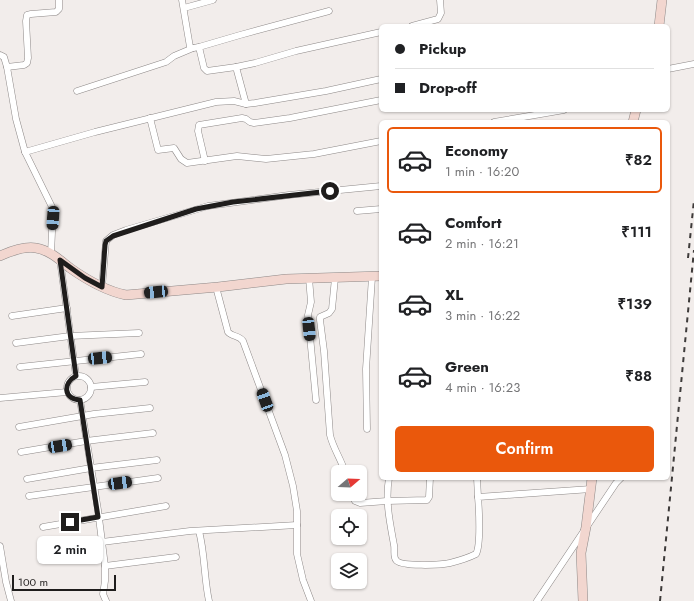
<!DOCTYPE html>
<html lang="en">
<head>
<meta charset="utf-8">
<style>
  :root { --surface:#fff; --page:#f6f6f6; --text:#202124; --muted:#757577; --line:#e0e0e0; --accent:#ea580c }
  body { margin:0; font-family:Jost,sans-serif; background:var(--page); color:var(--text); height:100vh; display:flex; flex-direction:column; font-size:15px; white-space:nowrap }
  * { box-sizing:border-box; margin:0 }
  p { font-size:13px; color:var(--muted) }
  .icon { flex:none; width:22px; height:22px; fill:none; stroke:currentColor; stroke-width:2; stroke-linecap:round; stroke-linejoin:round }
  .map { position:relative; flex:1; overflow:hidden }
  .side { position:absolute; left:379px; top:120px; width:291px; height:360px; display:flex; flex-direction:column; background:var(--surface); border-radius:6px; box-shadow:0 1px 3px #0004 }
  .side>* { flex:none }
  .hud { position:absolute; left:379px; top:24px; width:291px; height:88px; border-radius:6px; box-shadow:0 1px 3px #0004; display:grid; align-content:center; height:88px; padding:0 16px; background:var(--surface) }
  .needle { width:26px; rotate:71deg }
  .buttons { position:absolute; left:331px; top:465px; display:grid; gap:8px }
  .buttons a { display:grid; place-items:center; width:36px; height:36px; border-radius:6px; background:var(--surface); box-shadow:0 1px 3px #0004; font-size:20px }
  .scale { position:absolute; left:12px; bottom:10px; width:104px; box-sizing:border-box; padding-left:4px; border:2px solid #1f1d1c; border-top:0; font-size:11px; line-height:14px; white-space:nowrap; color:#1f1d1c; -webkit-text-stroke:3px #f2edeb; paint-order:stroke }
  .end { position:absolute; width:18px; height:18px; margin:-9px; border:5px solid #1f1d1c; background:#fff; box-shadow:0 0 0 2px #fff }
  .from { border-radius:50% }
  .bubble { position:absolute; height:28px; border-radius:6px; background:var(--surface); box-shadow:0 1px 3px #0004; font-size:13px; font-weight:600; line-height:28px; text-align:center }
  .car { position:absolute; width:12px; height:24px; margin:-12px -6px; border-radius:5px; box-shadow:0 0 3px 1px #0007; background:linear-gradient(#222 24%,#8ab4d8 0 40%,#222 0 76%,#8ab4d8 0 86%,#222 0) }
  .hud b { display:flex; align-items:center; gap:14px; height:38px; font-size:15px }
  .hud b+b { border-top:1px solid var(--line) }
  .hud i { width:10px; height:10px; background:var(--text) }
  ul { padding:7px 0 0; list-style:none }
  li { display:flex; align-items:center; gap:12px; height:66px; margin:0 8px 6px; padding:0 8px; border:2px solid transparent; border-radius:6px }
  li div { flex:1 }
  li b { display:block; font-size:15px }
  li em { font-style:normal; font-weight:600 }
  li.on { border-color:var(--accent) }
  li>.icon { width:36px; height:36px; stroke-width:1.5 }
  .action { display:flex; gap:8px; margin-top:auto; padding:8px 16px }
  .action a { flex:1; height:46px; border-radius:6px; background:var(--accent); color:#fff; font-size:16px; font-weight:600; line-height:46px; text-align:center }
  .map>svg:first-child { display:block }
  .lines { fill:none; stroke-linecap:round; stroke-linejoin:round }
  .street-casing { stroke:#8d8887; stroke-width:7 }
  .secondary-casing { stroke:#8d8887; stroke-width:10 }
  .street { stroke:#fff; stroke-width:6 }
  .secondary { stroke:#f2d6cf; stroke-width:9 }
  .rail { stroke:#3e3b3a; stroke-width:2; stroke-dasharray:5 5; stroke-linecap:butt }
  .route { stroke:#1f1d1c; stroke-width:5 }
</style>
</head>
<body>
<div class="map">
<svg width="694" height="601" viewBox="0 0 694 601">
  <rect width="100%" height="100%" fill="#f2edeb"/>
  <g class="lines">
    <defs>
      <g id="street">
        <path d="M182 0 190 47 193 48 199 47 204 68 207 71 236 67 246 104"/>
        <path d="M184 8 213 0"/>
        <path d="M412 26 438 19 441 13 440 0"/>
        <path d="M199 47 240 35 329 11"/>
        <path d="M0 55 4 57 7 67 16 119 25 152 53 209 51 254"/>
        <path d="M7 67 24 65 27 63 28 58 26 21 27 15 31 14 56 12 59 9V0"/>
        <path d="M236 67 255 63 296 51 381 32"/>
        <path d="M668 69 694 64"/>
        <path d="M77 91 166 62 174 56 193 48"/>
        <path d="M150 118 158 150 174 148 181 159 187 163 237 156 266 159 314 154 381 141"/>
        <path d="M494 122 564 110"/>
        <path d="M25 152 95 132 216 102 234 101 246 104 255 103 326 91 381 79"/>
        <path d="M205 161 198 131 199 125 242 118 246 119 250 122 254 123 290 118 381 100"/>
        <path d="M357 211 381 209"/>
        <path d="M60 260 76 376"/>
        <path d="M309 278 311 302 308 315 316 400"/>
        <path d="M335 278 332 309 329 313 320 317V320L324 351 330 435C333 448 341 459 345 472"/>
        <path d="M102 287 106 241 113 235 126 230 208 206 289 195 381 186"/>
        <path d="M216 287 228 332C232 337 239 335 243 341L285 455 293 486 297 511V554L303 580 311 601"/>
        <path d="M12 316 67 308"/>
        <path d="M16 343 70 336 139 333"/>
        <path d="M20 367 141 354"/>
        <circle cx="79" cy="388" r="12"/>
        <path d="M91 387 145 382"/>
        <path d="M0 398 67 392"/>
        <path d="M80 400 98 510 105 566V581L103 594 106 601"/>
        <path d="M19 427 94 414 150 408"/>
        <path d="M367 429 366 369 372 277"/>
        <path d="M21 452 86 441 153 433"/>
        <path d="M389 478C385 501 390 523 394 545 395 550 393 557 396 560 400 567 442 565 450 563 458 561 468 558 476 554 481 545 479 509 478 497L591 489"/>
        <path d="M477 478 478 497"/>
        <path d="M27 479 91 468 157 460"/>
        <path d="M352 494 355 501 360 503 387 501 427 500 429 497 430 478"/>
        <path d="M29 496 158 478"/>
        <path d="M43 527 166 506"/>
        <path d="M199 531C205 554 204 578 209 601"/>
        <path d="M102 542 190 531 297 525"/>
        <path d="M0 546 6 582 11 601"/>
        <path d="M105 566 176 557"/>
        <path d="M537 601 616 483 621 478"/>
      </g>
      <g id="secondary">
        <path d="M659 26 662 0"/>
        <path d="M633 122 636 110"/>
        <path d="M0 256C11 251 24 246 36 248 49 250 60 260 70 268 87 280 106 291 126 295L218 287 286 279 381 276"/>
        <path d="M583 601 581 553 586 527 592 478"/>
      </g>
    </defs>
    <use href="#street" class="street-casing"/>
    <use href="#secondary" class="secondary-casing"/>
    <use href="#street" class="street"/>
    <use href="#secondary" class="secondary"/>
    <g class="rail">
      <path d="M688 258 694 200"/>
      <path d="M660 601 694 250"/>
    </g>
  </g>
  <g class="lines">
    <path class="route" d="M70 522 98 517 80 400C63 399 63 383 76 376L60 260 85 278 102 287 105 245 106 241 113 236 196 209 233 202 330 191"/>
  </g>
</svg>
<div class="buttons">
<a><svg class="needle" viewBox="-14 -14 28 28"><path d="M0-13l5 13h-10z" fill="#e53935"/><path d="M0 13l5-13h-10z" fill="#757577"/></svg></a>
<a><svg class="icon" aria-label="locate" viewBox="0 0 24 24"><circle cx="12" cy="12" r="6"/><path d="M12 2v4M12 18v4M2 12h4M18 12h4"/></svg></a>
<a><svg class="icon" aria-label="layers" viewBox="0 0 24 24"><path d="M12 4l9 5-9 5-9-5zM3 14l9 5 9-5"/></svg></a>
</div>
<div class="scale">100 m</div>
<i class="end from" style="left:330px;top:191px"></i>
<i class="end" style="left:70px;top:522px"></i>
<div class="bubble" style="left:37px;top:536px;width:66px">2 min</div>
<i class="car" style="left:53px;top:218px;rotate:184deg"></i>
<i class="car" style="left:156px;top:292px;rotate:265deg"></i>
<i class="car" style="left:309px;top:329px;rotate:174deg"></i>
<i class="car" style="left:100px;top:358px;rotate:84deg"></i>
<i class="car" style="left:265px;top:400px;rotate:340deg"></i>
<i class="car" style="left:60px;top:446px;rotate:81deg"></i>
<i class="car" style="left:120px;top:483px;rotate:82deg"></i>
<div class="hud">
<b><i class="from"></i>Pickup</b>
<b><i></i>Drop-off</b>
</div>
<section class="side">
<ul>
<li class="on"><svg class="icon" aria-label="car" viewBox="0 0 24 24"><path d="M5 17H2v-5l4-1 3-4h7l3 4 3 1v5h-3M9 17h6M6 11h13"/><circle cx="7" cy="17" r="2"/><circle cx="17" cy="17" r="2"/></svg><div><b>Economy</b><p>1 min · 16:20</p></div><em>₹82</em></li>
<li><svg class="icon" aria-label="car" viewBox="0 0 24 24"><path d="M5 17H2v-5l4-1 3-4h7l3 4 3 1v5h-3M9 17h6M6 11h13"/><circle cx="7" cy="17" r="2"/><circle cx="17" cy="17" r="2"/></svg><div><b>Comfort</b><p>2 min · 16:21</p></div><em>₹111</em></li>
<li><svg class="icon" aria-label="car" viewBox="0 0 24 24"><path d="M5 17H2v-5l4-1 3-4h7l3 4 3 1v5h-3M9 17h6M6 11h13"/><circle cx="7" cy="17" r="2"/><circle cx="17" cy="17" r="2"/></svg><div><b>XL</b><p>3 min · 16:22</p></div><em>₹139</em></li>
<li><svg class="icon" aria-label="car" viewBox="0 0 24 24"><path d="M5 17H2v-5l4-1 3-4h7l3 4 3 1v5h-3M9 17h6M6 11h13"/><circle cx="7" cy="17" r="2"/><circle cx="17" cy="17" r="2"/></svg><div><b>Green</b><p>4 min · 16:23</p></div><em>₹88</em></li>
</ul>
<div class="action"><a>Confirm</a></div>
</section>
</div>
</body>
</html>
